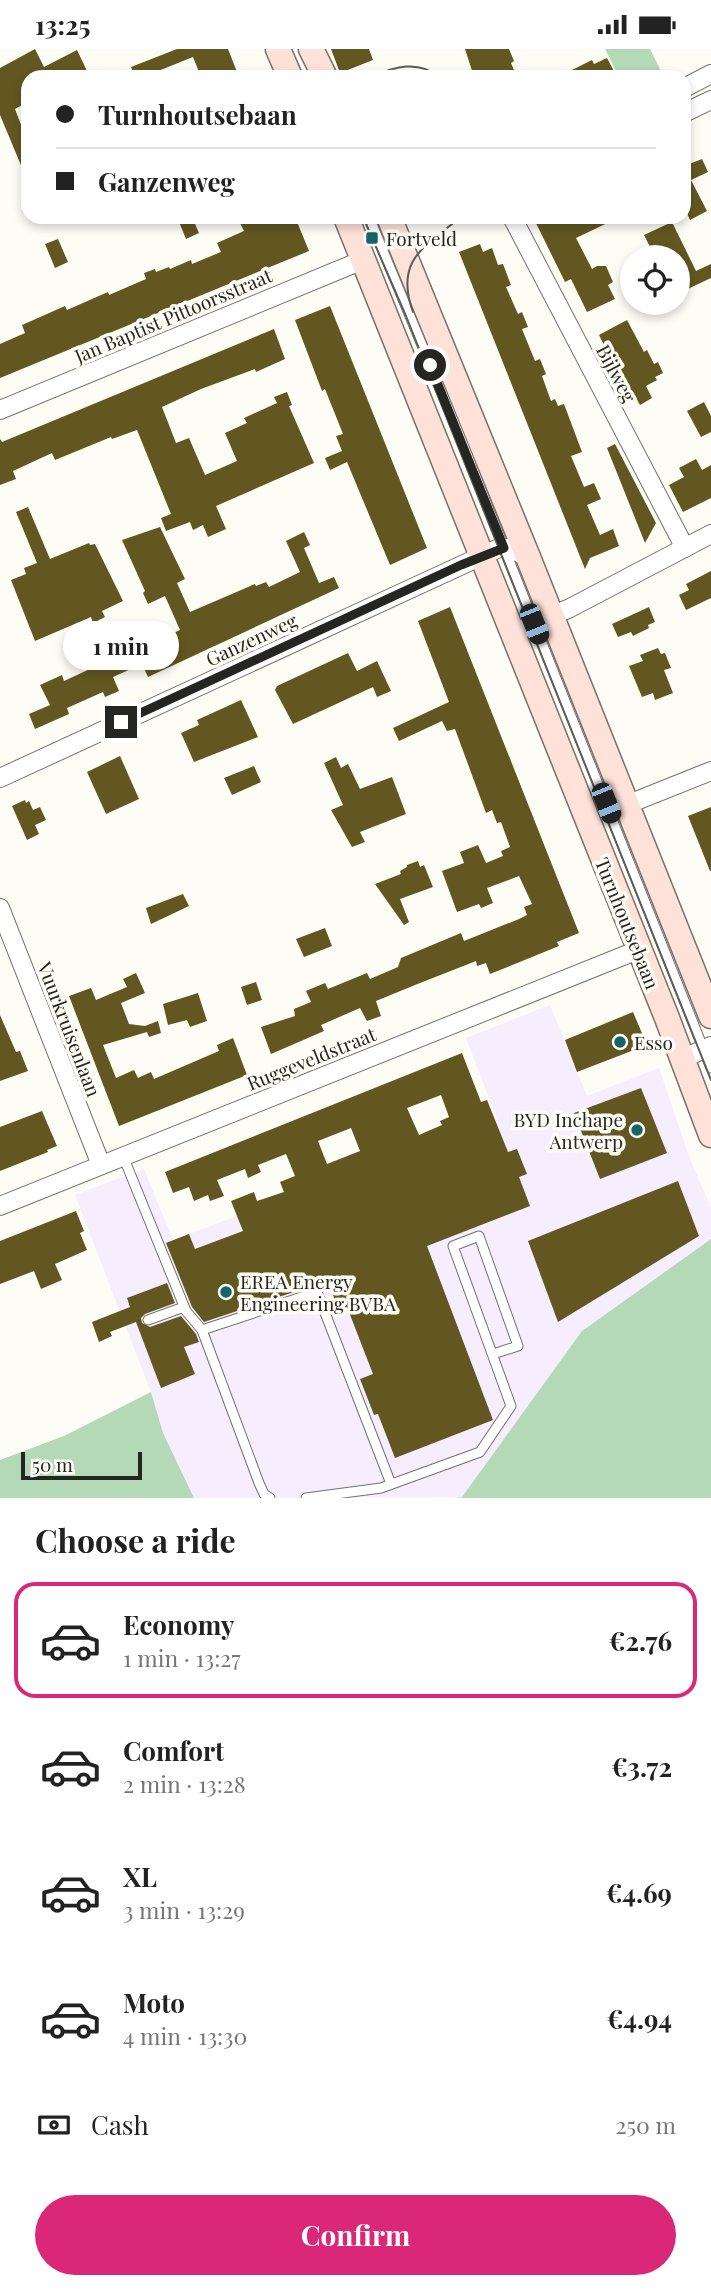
<!DOCTYPE html>
<html lang="en">
<head>
<meta charset="utf-8">
<style>
  :root { --surface:#fff; --page:#f2f2f2; --text:#222; --muted:#767676; --line:#e0e0e0; --accent:#db2777 }
  body { margin:0; font-family:"Playfair Display",serif; background:var(--page); color:var(--text); height:100vh; display:flex; flex-direction:column; font-size:26px; white-space:nowrap }
  * { box-sizing:border-box; margin:0 }
  p { font-size:23px; color:var(--muted) }
  .icon { flex:none; width:38px; height:38px; fill:none; stroke:currentColor; stroke-width:2; stroke-linecap:round; stroke-linejoin:round }
  .map { position:relative; height:1449px; overflow:hidden }
  .sheet { display:flex; flex-direction:column; background:var(--surface); flex:1 }
  .sheet>* { flex:none }
  .top-card { position:absolute; left:21px; top:21px; width:670px; height:154px; border-radius:21px; box-shadow:0 4px 10px #0003; display:grid; align-content:center; height:154px; padding:0 35px; background:var(--surface) }
  .fabs { position:absolute; left:620px; top:196px; display:grid; gap:14px }
  .fabs a { display:grid; place-items:center; width:70px; height:70px; border-radius:50%; background:var(--surface); box-shadow:0 4px 10px #0003; font-size:35px }
  .scale { position:absolute; left:21px; bottom:18px; width:121px; box-sizing:border-box; padding-left:7px; border:4px solid #252522; border-top:0; font-size:19px; line-height:24px; white-space:nowrap; color:#252522; -webkit-text-stroke:5px #fdfcf5; paint-order:stroke }
  .end { position:absolute; width:32px; height:32px; margin:-16px; border:9px solid #252522; background:#fff; box-shadow:0 0 0 4px #fff }
  .from { border-radius:50% }
  .bubble { position:absolute; height:49px; border-radius:24px; background:var(--surface); box-shadow:0 4px 10px #0003; font-size:23px; font-weight:700; line-height:49px; text-align:center }
  .car { position:absolute; width:21px; height:42px; margin:-21px -10px; border-radius:9px; box-shadow:0 0 5px 2px #0007; background:linear-gradient(#222 24%,#8ab4d8 0 40%,#222 0 76%,#8ab4d8 0 86%,#222 0) }
  .top-card b { display:flex; align-items:center; gap:24px; height:66px; font-size:26px }
  .top-card b+b { border-top:2px solid var(--line) }
  .top-card i { width:18px; height:18px; background:var(--text) }
  ul { padding:0; list-style:none }
  li { display:flex; align-items:center; gap:21px; height:116px; margin:0 14px 10px; padding:0 21px; border:4px solid transparent; border-radius:21px }
  li div { flex:1 }
  li b { display:block; font-size:26px }
  li em { font-style:normal; font-weight:700 }
  li.current { border-color:var(--accent) }
  li>.icon { width:63px; height:63px; stroke-width:1.5 }
  h2 { padding:0 35px; font-size:32px; line-height:84px }
  .pay { display:flex; align-items:center; gap:18px; height:77px; padding:0 35px; font-size:26px }
  .pay p { margin-inline-start:auto }
  .cta { display:flex; gap:14px; margin-top:auto; padding:14px 35px }
  .cta a { flex:1; height:80px; border-radius:42px; background:var(--accent); color:#fff; font-size:28px; font-weight:700; line-height:80px; text-align:center }
  .status { display:flex; justify-content:space-between; align-items:center; height:49px; padding:0 35px; background:var(--surface); direction:ltr }
  .status svg { height:19px; fill:currentColor }
  .map>svg:first-child { display:block }
  .industrial { fill:#f6edfe }
  .green { fill:#b3d9b6 }
  .building { fill:#625720; fill-rule:evenodd }
  .lines { fill:none; stroke-linecap:round; stroke-linejoin:round }
  .lane-casing { stroke:#73726c; stroke-width:11 }
  .street-casing { stroke:#73726c; stroke-width:20 }
  .secondary-casing { stroke:#73726c; stroke-width:27 }
  .lane { stroke:#fff; stroke-width:9 }
  .street { stroke:#fff; stroke-width:18 }
  .secondary { stroke:#fee1d8; stroke-width:24 }
  .tram { stroke:#5c5c58; stroke-width:2 }
  .route { stroke:#252522; stroke-width:9 }
  .poi-dot { fill:#15646a; stroke:#fdfcf5; stroke-width:2.5 }
  .labels { text-anchor:middle; dominant-baseline:central; stroke-width:7; stroke-linejoin:round; paint-order:stroke }
  .poi-label { font-size:19px; fill:#252522; stroke:#fdfcf5; text-anchor:start }
  .street-label { font-size:19px; fill:#252522; stroke:#fdfcf5 }
</style>
</head>
<body>
<div class="status"><b>13:25</b><svg viewBox="0 0 49 12"><path d="M0 12V9h3v3zM5 12V6h3v6zM10 12V3h3v9zM15 12V0h3v12zM26 1h20v11H26zM47 4h2v5h-2z"/></svg></div>
<div class="map">
<svg width="711" height="1449" viewBox="0 0 711 1449">
  <rect width="100%" height="100%" fill="#fdfcf5"/>
  <path class="industrial" d="M550 956 587 1047 659 1019 690 1110 711 1159V1190L582 1282 462 1448 194 1449 163 1384 151 1343 75 1146 144 1120 173 1191 497 1070 466 989Z"/>
  <g class="green">
    <path d="M605 0H650L664 28H619Z"/>
    <path d="M711 1190V1449H455L462 1448 582 1282Z"/>
    <path d="M151 1343 163 1384 194 1449H0V1411L64 1387Z"/>
  </g>
  <g class="building">
    <path d="M35 0 44 18 77 1 87 22 76 28H28V53L15 60 25 86 28 85V133L0 66V19Z"/>
    <path d="M177 0H228L239 28H201L193 8 143 28H135L131 18Z"/>
    <path d="M331 0H369L373 11 340 24Z"/>
    <path d="M465 0H509L514 12 511 14 517 28H474Z"/>
    <path d="M607 9 617 28H558L592 11 594 15Z"/>
    <path d="M702 110 708 123 691 131 707 162 690 171 685 160 690 158 684 147V117Z"/>
    <path d="M177 168H192L199 184 186 190Z"/>
    <path d="M237 168H295L309 202 0 329V295L25 284 22 276 65 257 67 261 108 243 109 246 146 230 144 224 155 220 156 223 169 218 170 220 191 211 192 215 221 203 217 194 244 182Z"/>
    <path d="M533 168H620L576 189 592 220 597 217H606L613 233 608 236 615 250 587 263 571 230 565 233Z"/>
    <path d="M672 173 696 222 711 215V229L677 245V208H655L644 186Z"/>
    <path d="M58 190 68 213 55 219 45 195Z"/>
    <path d="M480 195 483 203 492 199 498 216 503 215 511 236 506 238 518 265 522 263 528 278 522 280 535 312 540 310 546 325 542 327 551 352 555 350 558 357 564 355 582 403 571 407 584 438 594 434 601 450 587 456 600 486 613 480 619 497 590 509 585 520 459 203Z"/>
    <path d="M330 257 427 499 390 516 347 413 330 421 325 409 342 402 336 387 343 385 325 340 322 342 295 271Z"/>
    <path d="M627 271 644 303 647 301 654 315 658 313 663 324 655 328 657 331 646 337 652 349 640 356 633 343 628 345 599 286Z"/>
    <path d="M274 280 285 310 256 323 255 320 201 340 162 358 176 394 189 389 205 426 237 412 225 384 247 374 244 369 277 354 274 348 287 343 292 356 289 357 314 414 216 457 226 480 208 488 203 476 193 481 190 473 166 482 161 469 171 465 137 381 112 390 111 388 55 411 52 404 13 422 16 430 0 436V390L2 393Z"/>
    <path d="M704 353 711 367V383L701 388 687 362Z"/>
    <path d="M615 395 656 474 645 494 607 399Z"/>
    <path d="M696 410 702 421 711 416V449L683 463 669 436 684 428 679 419Z"/>
    <path d="M28 458 50 510 89 494 90 496 95 495 123 552 102 562 105 568 93 574 91 568 35 592 11 531 26 525 24 519 37 514 16 463Z"/>
    <path d="M160 478 185 530 177 534 190 563 255 535 256 537 266 533 269 538 300 523 286 492 304 483 310 496 304 499 319 534 334 528 339 539 148 628 142 615 113 628 119 642 105 648 103 643 67 659 69 665 35 680 29 665 50 656 40 636 62 626 64 632 92 619 88 611 118 598 123 607 180 581 165 547 148 555 143 544 145 542 122 491Z"/>
    <path d="M711 522V549L686 561 679 546 689 541 686 535Z"/>
    <path d="M450 558 579 884 557 893 559 897 490 925 486 914 477 917 476 912 415 936 376 952 381 967 367 972 360 959 321 976 324 982 271 1005 261 978 295 967 294 960 311 953 306 942 325 934 328 940 367 924 370 930 398 918 401 909 461 884 464 892 519 870 527 866 524 858 532 855 519 827 487 839 493 854 481 859 479 855 457 863 442 822 464 814 460 803 478 796 486 814 503 807 501 802 510 798 501 773 497 774 492 761 486 764 455 680 447 682 442 672 399 692 393 679 449 653 418 572Z"/>
    <path d="M649 558 655 573 648 576 649 579 633 587 631 583 618 588 612 575Z"/>
    <path d="M658 599 661 605 665 604 671 619 664 621 673 644 655 651 653 644 642 648 629 617 643 612 640 606Z"/>
    <path d="M348 604 357 622 377 612 391 642 377 648 373 638 293 675 275 641 277 637Z"/>
    <path d="M241 651 258 688 194 713 181 684 199 676 197 671Z"/>
    <path d="M120 707 139 750 106 765 87 723Z"/>
    <path d="M336 708 341 719 348 715 360 740 392 728 406 765 360 783 365 793 352 798 331 761 343 756 324 714Z"/>
    <path d="M254 717 261 733 232 746 224 729Z"/>
    <path d="M25 751 26 754 29 752 33 761 40 758 46 771 35 776 39 785 27 791 12 757Z"/>
    <path d="M711 758V822H710L688 767Z"/>
    <path d="M418 812 420 818 424 816 433 838 400 850 409 873 404 876 375 835 401 825 400 822 407 818V816Z"/>
    <path d="M183 845 189 857 151 875 146 859Z"/>
    <path d="M325 879 332 897 304 908 296 890Z"/>
    <path d="M136 924 145 944 121 954 129 975 145 977 158 972 161 984 149 988 147 983 103 996 116 1029 134 1021 138 1029 151 1023 154 1030 219 1002 217 996 233 989 247 1026 119 1077 69 947 91 939 96 951 127 938 123 930Z"/>
    <path d="M256 933 262 951 247 956 241 938Z"/>
    <path d="M198 944 207 972 190 978 187 971 168 976 163 955Z"/>
    <path d="M633 963 647 996 577 1023 565 991Z"/>
    <path d="M0 966 16 1003 20 1002 28 1022 0 1032Z"/>
    <path d="M462 1004 481 1053 487 1051 508 1103 517 1100 527 1125 519 1128 530 1157 427 1197 493 1371 395 1409 378 1365 374 1366 360 1330 373 1325 347 1258 339 1262 329 1235 322 1238 315 1236 204 1273 192 1258 166 1194 189 1185 195 1200 243 1182 231 1152 254 1143 257 1152 284 1143 280 1133 295 1127 286 1105 258 1116 261 1123 248 1129 245 1120 217 1131 224 1147 210 1152 208 1146 194 1152 189 1138 173 1144 165 1123ZM441 1046 449 1068 440 1072 442 1076 419 1086 407 1059ZM351 1079 360 1102 327 1115 318 1092Z"/>
    <path d="M641 1039 667 1104 600 1130 574 1064Z"/>
    <path d="M42 1062 57 1097 47 1101 48 1103 0 1122V1078Z"/>
    <path d="M678 1132 699 1187 558 1273 528 1192Z"/>
    <path d="M76 1162 84 1182 80 1184 87 1201 55 1215 62 1231 41 1240 34 1222 0 1235V1192Z"/>
    <path d="M167 1234 175 1254 145 1265 141 1269 142 1274 150 1278 181 1267 196 1285 199 1293 184 1298 195 1325 161 1339 136 1273 110 1283 112 1287 99 1293 92 1273 130 1258 127 1249Z"/>
  </g>
  <g class="lines">
    <defs>
      <g id="lane">
        <path d="M369 168 462 393 711 1019"/>
        <path d="M123 1107 186 1262 202 1281 259 1434 264 1445 270 1449"/>
        <path d="M148 1271 184 1258"/>
        <path d="M202 1281 317 1243 391 1435"/>
        <path d="M306 1449 381 1439 480 1403 511 1357 453 1197 479 1187 518 1297 493 1305"/>
      </g>
      <g id="street">
        <path d="M684 39 711 25"/>
        <path d="M684 64 711 51"/>
        <path d="M512 168 685 499"/>
        <path d="M0 361 363 211"/>
        <path d="M513 584 570 559 711 485"/>
        <path d="M0 729 499 499H509L528 508"/>
        <path d="M626 756 711 722"/>
        <path d="M0 859 101 1116"/>
        <path d="M682 1010 711 997"/>
        <path d="M0 1157 638 901"/>
      </g>
      <g id="secondary">
        <path d="M278 0 290 28"/>
        <path d="M311 0 325 28"/>
        <path d="M346 168 667 969 711 1086"/>
        <path d="M389 168 528 508 711 967"/>
      </g>
    </defs>
    <use href="#lane" class="lane-casing"/>
    <use href="#street" class="street-casing"/>
    <use href="#secondary" class="secondary-casing"/>
    <use href="#lane" class="lane"/>
    <use href="#street" class="street"/>
    <use href="#secondary" class="secondary"/>
    <g class="tram">
      <path d="M372 28C395 17 418 11 440 28"/>
      <path d="M363 168 406 267 711 1031"/>
      <path d="M413 263C394 211 425 197 461 168"/>
    </g>
  </g>
  <g class="lines">
    <path class="route" d="M121 673 461 516 504 499 430 316"/>
  </g>
  <g class="poi-dot">
    <rect x="365" y="182" width="14" height="14" rx="3.5"/>
    <circle cx="620" cy="993" r="7"/>
    <circle cx="637" cy="1081" r="7"/>
    <circle cx="226" cy="1243" r="7"/>
  </g>
  <g class="labels">
    <g class="poi-label">
      <text x="386" y="189">Fortveld</text>
      <text x="634" y="993">Esso</text>
      <text x="623" y="1070" text-anchor="end">BYD Inchape<tspan x="623" dy="22">Antwerp</tspan></text>
      <text x="240" y="1232">EREA Energy<tspan x="240" dy="22">Engineering BVBA</tspan></text>
    </g>
    <g class="street-label">
      <text transform="translate(173 266) rotate(-23)">Jan Baptist Pittoorsstraat</text>
      <text transform="translate(617 324) rotate(62)">Bijlweg</text>
      <text transform="translate(251 590) rotate(-25)">Ganzenweg</text>
      <text transform="translate(628 874) rotate(68)">Turnhoutsebaan</text>
      <text transform="translate(70 980) rotate(69)">Vuurkruisenlaan</text>
      <text transform="translate(311 1009) rotate(-22)">Ruggeveldstraat</text>
    </g>
  </g>
</svg>
<div class="fabs">
<a><svg class="icon" aria-label="locate" viewBox="0 0 24 24"><circle cx="12" cy="12" r="6"/><path d="M12 2v4M12 18v4M2 12h4M18 12h4"/></svg></a>
</div>
<div class="scale">50 m</div>
<i class="end from" style="left:430px;top:316px"></i>
<i class="end" style="left:121px;top:673px"></i>
<div class="bubble" style="left:63px;top:572px;width:116px">1 min</div>
<i class="car" style="left:534px;top:575px;rotate:158deg"></i>
<i class="car" style="left:606px;top:754px;rotate:158deg"></i>
<div class="top-card">
<b><i class="from"></i>Turnhoutsebaan</b>
<b><i></i>Ganzenweg</b>
</div>
</div>
<section class="sheet">
<h2>Choose a ride</h2>
<ul>
<li class="current"><svg class="icon" aria-label="car" viewBox="0 0 24 24"><path d="M5 17H2v-5l4-1 3-4h7l3 4 3 1v5h-3M9 17h6M6 11h13"/><circle cx="7" cy="17" r="2"/><circle cx="17" cy="17" r="2"/></svg><div><b>Economy</b><p>1 min · 13:27</p></div><em>€2.76</em></li>
<li><svg class="icon" aria-label="car" viewBox="0 0 24 24"><path d="M5 17H2v-5l4-1 3-4h7l3 4 3 1v5h-3M9 17h6M6 11h13"/><circle cx="7" cy="17" r="2"/><circle cx="17" cy="17" r="2"/></svg><div><b>Comfort</b><p>2 min · 13:28</p></div><em>€3.72</em></li>
<li><svg class="icon" aria-label="car" viewBox="0 0 24 24"><path d="M5 17H2v-5l4-1 3-4h7l3 4 3 1v5h-3M9 17h6M6 11h13"/><circle cx="7" cy="17" r="2"/><circle cx="17" cy="17" r="2"/></svg><div><b>XL</b><p>3 min · 13:29</p></div><em>€4.69</em></li>
<li><svg class="icon" aria-label="car" viewBox="0 0 24 24"><path d="M5 17H2v-5l4-1 3-4h7l3 4 3 1v5h-3M9 17h6M6 11h13"/><circle cx="7" cy="17" r="2"/><circle cx="17" cy="17" r="2"/></svg><div><b>Moto</b><p>4 min · 13:30</p></div><em>€4.94</em></li>
</ul>
<div class="pay"><svg class="icon" aria-label="cash" viewBox="0 0 24 24"><path d="M3 7h18v10H3z"/><circle cx="12" cy="12" r="2"/></svg>Cash<p>250 m</p></div>
<div class="cta"><a>Confirm</a></div>
</section>
</body>
</html>
